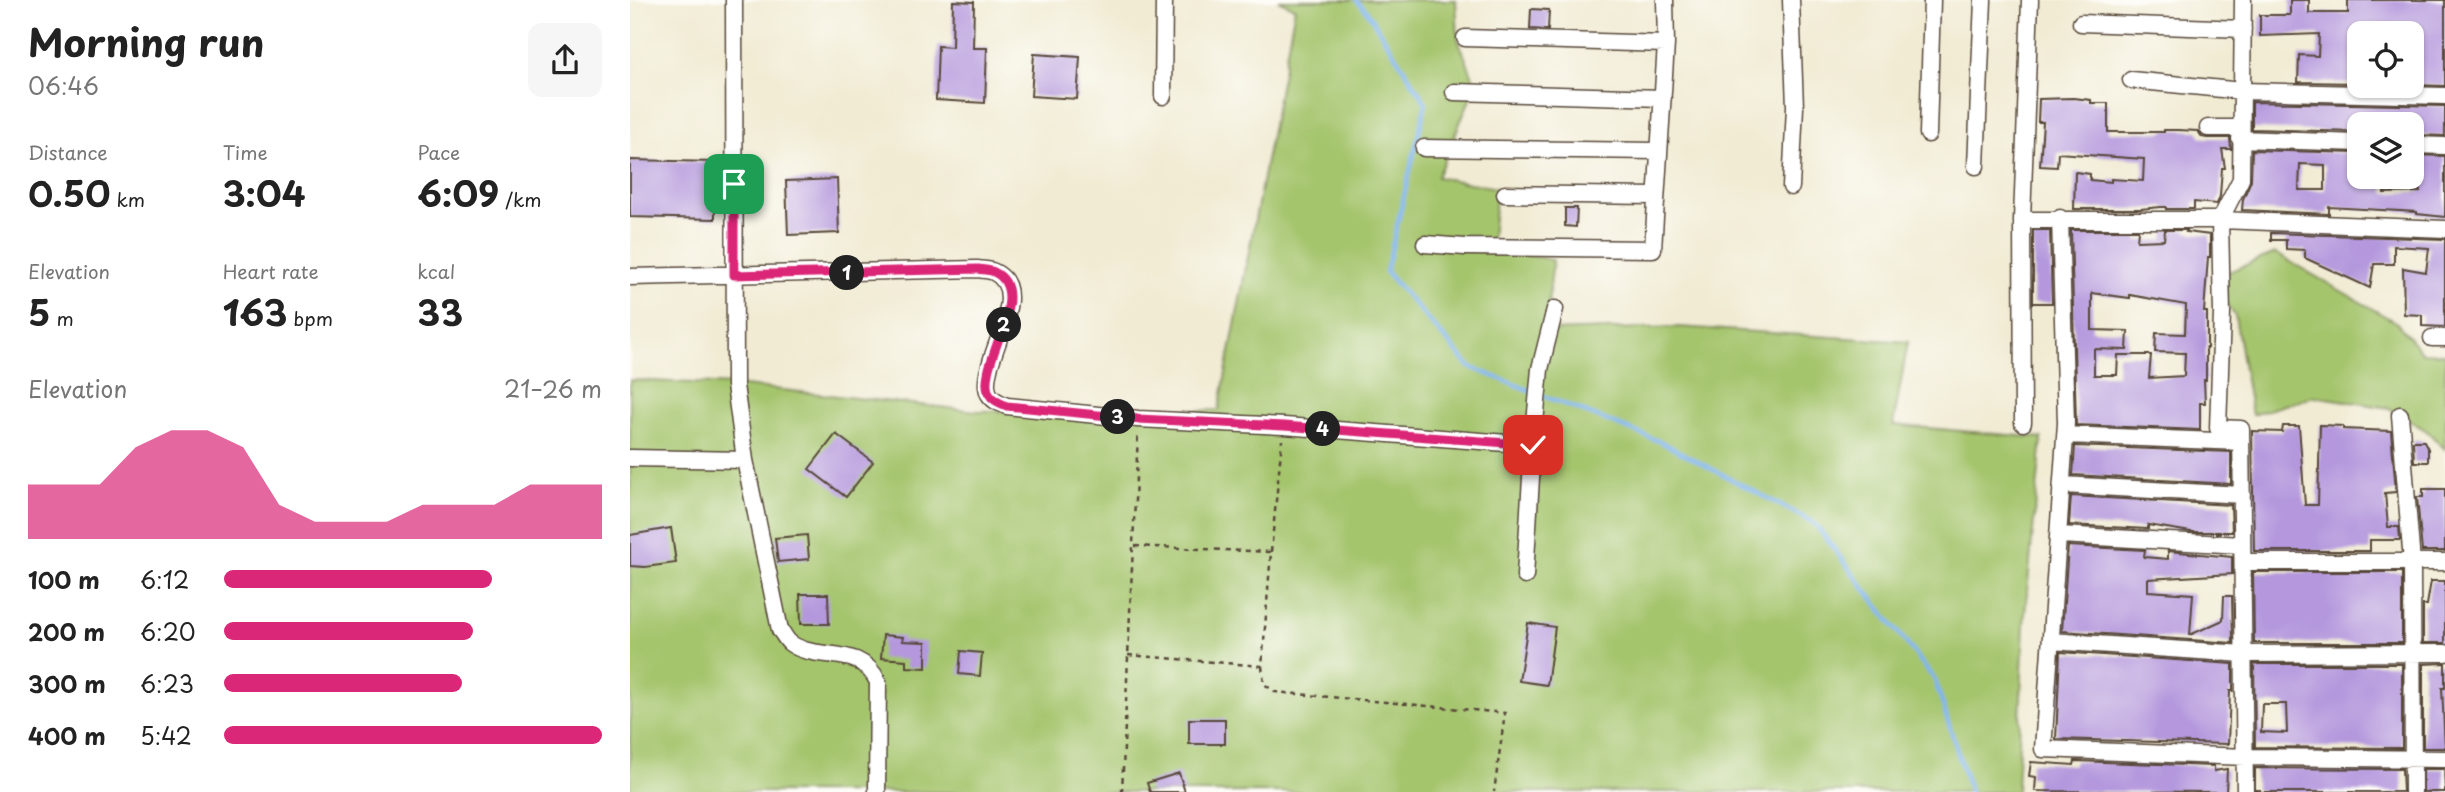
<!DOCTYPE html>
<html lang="en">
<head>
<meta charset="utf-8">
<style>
  :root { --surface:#fff; --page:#f6f6f6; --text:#222; --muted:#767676; --accent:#db2777 }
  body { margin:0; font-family:"Playpen Sans",sans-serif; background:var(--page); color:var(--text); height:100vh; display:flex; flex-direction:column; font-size:26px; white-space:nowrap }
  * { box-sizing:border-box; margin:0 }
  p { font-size:23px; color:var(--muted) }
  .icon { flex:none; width:38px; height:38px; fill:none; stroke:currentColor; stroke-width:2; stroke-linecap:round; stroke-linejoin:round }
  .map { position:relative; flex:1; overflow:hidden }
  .details { display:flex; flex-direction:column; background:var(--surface); width:630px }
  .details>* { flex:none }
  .buttons { position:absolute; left:1717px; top:21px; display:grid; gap:14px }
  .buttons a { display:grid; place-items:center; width:77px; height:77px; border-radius:14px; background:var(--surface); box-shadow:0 2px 5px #0004; font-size:35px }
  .pin { position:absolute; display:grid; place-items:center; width:60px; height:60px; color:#fff; margin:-30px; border-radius:14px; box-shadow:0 4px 10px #0006 }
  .km { position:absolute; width:35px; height:35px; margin:-18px; border-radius:50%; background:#222; color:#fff; font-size:19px; line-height:35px; text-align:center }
  .round { display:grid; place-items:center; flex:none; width:74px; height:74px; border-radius:14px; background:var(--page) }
  .summary { display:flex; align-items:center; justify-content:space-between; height:119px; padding:0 28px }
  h1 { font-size:38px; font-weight:700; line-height:52px }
  .stats { display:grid; grid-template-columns:repeat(3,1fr); gap:10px; height:119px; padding:7px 28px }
  .stats div { display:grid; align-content:center }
  .stats b { font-size:35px; font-weight:700 }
  .stats small { font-size:19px; font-weight:400 }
  .stats p { font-size:19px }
  .chart { height:196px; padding:14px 28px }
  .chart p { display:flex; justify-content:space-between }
  .chart svg { width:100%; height:126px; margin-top:7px; fill:var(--accent); opacity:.7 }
  ul { padding:0 28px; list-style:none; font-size:23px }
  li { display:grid; grid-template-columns:112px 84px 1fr; align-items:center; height:52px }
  li i { height:18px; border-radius:9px; background:var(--accent) }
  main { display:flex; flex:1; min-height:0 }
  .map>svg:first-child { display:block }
  .green { fill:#a5c56d; stroke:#707846; stroke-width:2 }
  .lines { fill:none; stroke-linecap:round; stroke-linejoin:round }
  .stream { stroke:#80b5ee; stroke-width:4.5 }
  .building { fill:#b497dd; fill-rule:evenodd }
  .street-casing { stroke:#564739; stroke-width:19 }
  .path { stroke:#564739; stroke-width:2.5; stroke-dasharray:5 5; stroke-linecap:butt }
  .street { stroke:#fff; stroke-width:16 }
  .route-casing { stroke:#fff; stroke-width:14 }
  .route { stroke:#db2777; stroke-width:9 }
</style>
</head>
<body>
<main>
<section class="details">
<div class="summary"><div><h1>Morning run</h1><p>06:46</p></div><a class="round"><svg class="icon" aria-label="share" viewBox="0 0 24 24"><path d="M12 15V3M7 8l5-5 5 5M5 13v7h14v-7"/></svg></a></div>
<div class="stats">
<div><p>Distance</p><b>0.50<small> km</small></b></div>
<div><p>Time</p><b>3:04</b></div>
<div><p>Pace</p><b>6:09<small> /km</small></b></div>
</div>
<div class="stats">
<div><p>Elevation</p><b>5<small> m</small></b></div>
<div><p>Heart rate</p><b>163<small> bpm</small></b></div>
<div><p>kcal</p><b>33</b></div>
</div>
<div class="chart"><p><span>Elevation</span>21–26 m</p>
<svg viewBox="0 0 160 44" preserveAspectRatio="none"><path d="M0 44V25L10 25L20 25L30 12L40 6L50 6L60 12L70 32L80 38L90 38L100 38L110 32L120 32L130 32L140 25L150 25L160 25V44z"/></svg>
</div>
<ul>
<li><b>100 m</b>6:12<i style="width:71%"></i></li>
<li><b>200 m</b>6:20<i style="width:66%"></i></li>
<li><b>300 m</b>6:23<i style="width:63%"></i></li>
<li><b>400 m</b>5:42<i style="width:100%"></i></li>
</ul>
</section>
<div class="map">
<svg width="1815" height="792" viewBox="0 0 1815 792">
  <rect width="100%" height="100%" fill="#fdfcf7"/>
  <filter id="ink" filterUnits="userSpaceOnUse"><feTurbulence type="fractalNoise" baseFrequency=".0143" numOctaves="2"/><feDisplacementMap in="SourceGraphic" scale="14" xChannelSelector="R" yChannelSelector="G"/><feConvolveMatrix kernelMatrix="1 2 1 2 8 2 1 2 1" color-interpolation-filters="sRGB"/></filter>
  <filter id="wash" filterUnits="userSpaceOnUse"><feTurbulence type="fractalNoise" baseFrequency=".00686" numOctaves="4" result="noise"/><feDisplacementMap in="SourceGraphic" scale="28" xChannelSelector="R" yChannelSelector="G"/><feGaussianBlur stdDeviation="1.57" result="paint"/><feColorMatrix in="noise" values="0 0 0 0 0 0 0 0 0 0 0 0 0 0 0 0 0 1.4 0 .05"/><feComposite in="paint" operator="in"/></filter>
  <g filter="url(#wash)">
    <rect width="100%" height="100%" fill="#f1ebd3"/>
    <path class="green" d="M648,0H826L828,39L846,85L807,177L867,188L861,248L923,260L915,331L1049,327L1278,342L1263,425L1412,438L1394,624L1387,792H0V380L105,385L346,411L589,410L665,8Z
      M1645,253L1767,323L1792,353L1815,354V449L1797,431L1759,408L1684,396L1622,415L1605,316L1595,302L1596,273Z"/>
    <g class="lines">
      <path class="stream" d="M726,0L736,10L796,103L756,272L840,367L1031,442L1184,523L1305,680L1340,792"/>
    </g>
    <g id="blocks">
      <path class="building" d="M1660,0H1679V13H1718V0H1815V86L1782,85V33H1729V83L1668,82L1669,55L1688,56L1689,34L1630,36V15H1660Z
        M323,1L344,2L343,48H357L355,103L306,100L308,46L322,47Z
        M901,9L919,10L918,30L900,29Z
        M404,54L450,57L447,99L401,96Z
        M1443,98L1461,100V103H1478V132H1534V130H1548L1568,131L1572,137L1577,138H1600L1601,149H1592L1595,168H1592L1590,196L1587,204L1564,202V209H1536V207H1531L1510,209H1444L1445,172L1460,174V180L1481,182V179L1513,181L1514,159L1428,153L1427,167L1410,166L1413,122H1408L1409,99Z
        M1622,102L1815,106V136L1787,135V124H1725V132L1622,129Z
        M1622,150L1727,153V181L1755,180L1754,193L1790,192L1785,170H1782V155L1815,156V217L1787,214V212L1699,207V214L1612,210L1613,199L1621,180ZM1670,164L1695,165V190H1669Z
        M0,160L84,162L85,219L0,217Z
        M207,179L209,233L158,235L156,181Z
        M935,208H947L946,227L935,226Z
        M1403,230H1420L1422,303H1403Z
        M1441,230H1508L1507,241L1534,240L1535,230H1557L1556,232L1580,235V257H1578L1574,312H1577V348H1576V380H1574L1575,403H1570V430L1446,425ZM1462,293L1500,298V295L1556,305L1555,334L1526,333L1525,352L1555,353L1554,376L1519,378L1521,355H1488L1487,375H1464V349L1497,350L1498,331L1462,330Z
        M1641,233L1815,239V327L1792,326V315L1774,314L1773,268L1796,272L1799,248L1764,246V264H1744L1740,288L1675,258V250L1656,249V240H1641Z
        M1690,425L1713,426V429L1761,431L1766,492L1755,493L1758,527H1769L1770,540H1740V551H1624L1622,431L1652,432L1653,426H1669L1675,505H1688Z
        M206,434L243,462L216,497L179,469Z
        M1783,441H1794L1798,449V462H1784Z
        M1445,446L1601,452V484L1443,475Z
        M1793,489H1815V551H1792L1787,497H1793Z
        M1441,496L1601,505L1602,532H1561L1518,525V529L1439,525Z
        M41,528L46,563L15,567L0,566V535Z
        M177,535L179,559L148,562L145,538Z
        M1438,546L1515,550L1514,557L1538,559V551L1602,557V574L1518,579V591L1563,594L1560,635L1593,620L1594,596H1602L1603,643L1432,631Z
        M1623,572H1772V643H1624Z
        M1801,581H1815V643H1793V605H1797Z
        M170,594H198L199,624H171Z
        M898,623L925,627L917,685L889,681Z
        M253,635L273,637L272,641L296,642V668L276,667V660L251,658Z
        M331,651L352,653L350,676L329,674Z
        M1430,652L1603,664V691H1600L1598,744L1426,739Z
        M1815,663V688H1812L1815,748H1793V664Z
        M1624,664H1772V748L1625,747ZM1632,704H1656L1657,733L1631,732Z
        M559,719H595V744H559Z
        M1445,761L1584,766V771L1597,769L1596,792L1405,791L1406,777L1399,776L1401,762L1444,765Z
        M1625,768L1772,769L1773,792H1630V790H1625Z
        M1793,769H1814L1815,792H1793Z
        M549,773L555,792H520L517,783Z"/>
    </g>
  </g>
  <g filter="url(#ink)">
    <use href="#blocks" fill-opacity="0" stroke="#564739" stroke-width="2"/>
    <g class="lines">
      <defs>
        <path id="street" d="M104,0L105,385L115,460L150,630C153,633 156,640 160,643C187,663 230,643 248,682L247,792
          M1613,0L1611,179L1590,220L1592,314L1588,428L1611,429L1615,792
          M1451,23L1613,29
          M835,38L1036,44
          M1501,80L1612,91L1815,96
          M824,92L1033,98
          M533,96L534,0
          M1578,128H1610
          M1298,134L1302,0
          M1610,139L1729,143
          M1782,145L1815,146
          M794,148L1028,151
          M1346,166L1353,0
          M1161,187L1165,107L1161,0
          M875,194L1025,196
          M1430,218L1436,423L1413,749L1616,757L1815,759
          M1392,220H1590L1815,229
          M795,244L835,247L1023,249L1036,44L1035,0
          M0,277L348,269C353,270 360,270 364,272C406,292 345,366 359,394C363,401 370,403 377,406L508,419L654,426L903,445L895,576
          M1802,338H1815
          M1770,415L1782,563L1783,792
          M1393,423L1392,220L1400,0
          M1436,435L1611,442
          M903,445L910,369L925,309
          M0,458L115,460
          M1433,485L1612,495
          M1430,535L1612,545
          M1613,562H1815
          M1421,641L1614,654L1815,653"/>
      </defs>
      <use href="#street" class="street-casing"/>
      <path class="path" d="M641,552L652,440
        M498,655L632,666L641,552L504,546
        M632,666L634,684L645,692L875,713L864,792
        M492,792L508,433"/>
      <use href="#street" class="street"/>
    </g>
  </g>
  <g class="lines" filter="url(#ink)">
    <defs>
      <path id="route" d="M104,184V275L348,269C353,270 360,270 364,272C406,292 345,366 359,394C363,401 370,403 377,406L508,419L654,426L903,445"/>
    </defs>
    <use href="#route" class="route-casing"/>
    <use href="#route" class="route"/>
  </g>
</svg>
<div class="buttons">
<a><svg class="icon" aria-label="locate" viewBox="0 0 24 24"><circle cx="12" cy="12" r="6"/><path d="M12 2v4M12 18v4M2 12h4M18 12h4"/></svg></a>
<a><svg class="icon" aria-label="layers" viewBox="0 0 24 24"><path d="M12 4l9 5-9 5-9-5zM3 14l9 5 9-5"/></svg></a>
</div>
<div class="pin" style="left:104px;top:184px;background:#1e9e55"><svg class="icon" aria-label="arrive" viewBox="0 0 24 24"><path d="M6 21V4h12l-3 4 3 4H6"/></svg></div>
<div class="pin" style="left:903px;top:445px;background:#d93025"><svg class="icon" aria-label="check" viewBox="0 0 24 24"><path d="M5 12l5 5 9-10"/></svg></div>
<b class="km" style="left:217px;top:273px">1</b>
<b class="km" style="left:374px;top:325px">2</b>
<b class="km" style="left:488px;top:417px">3</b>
<b class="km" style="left:693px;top:429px">4</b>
</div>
</main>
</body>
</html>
